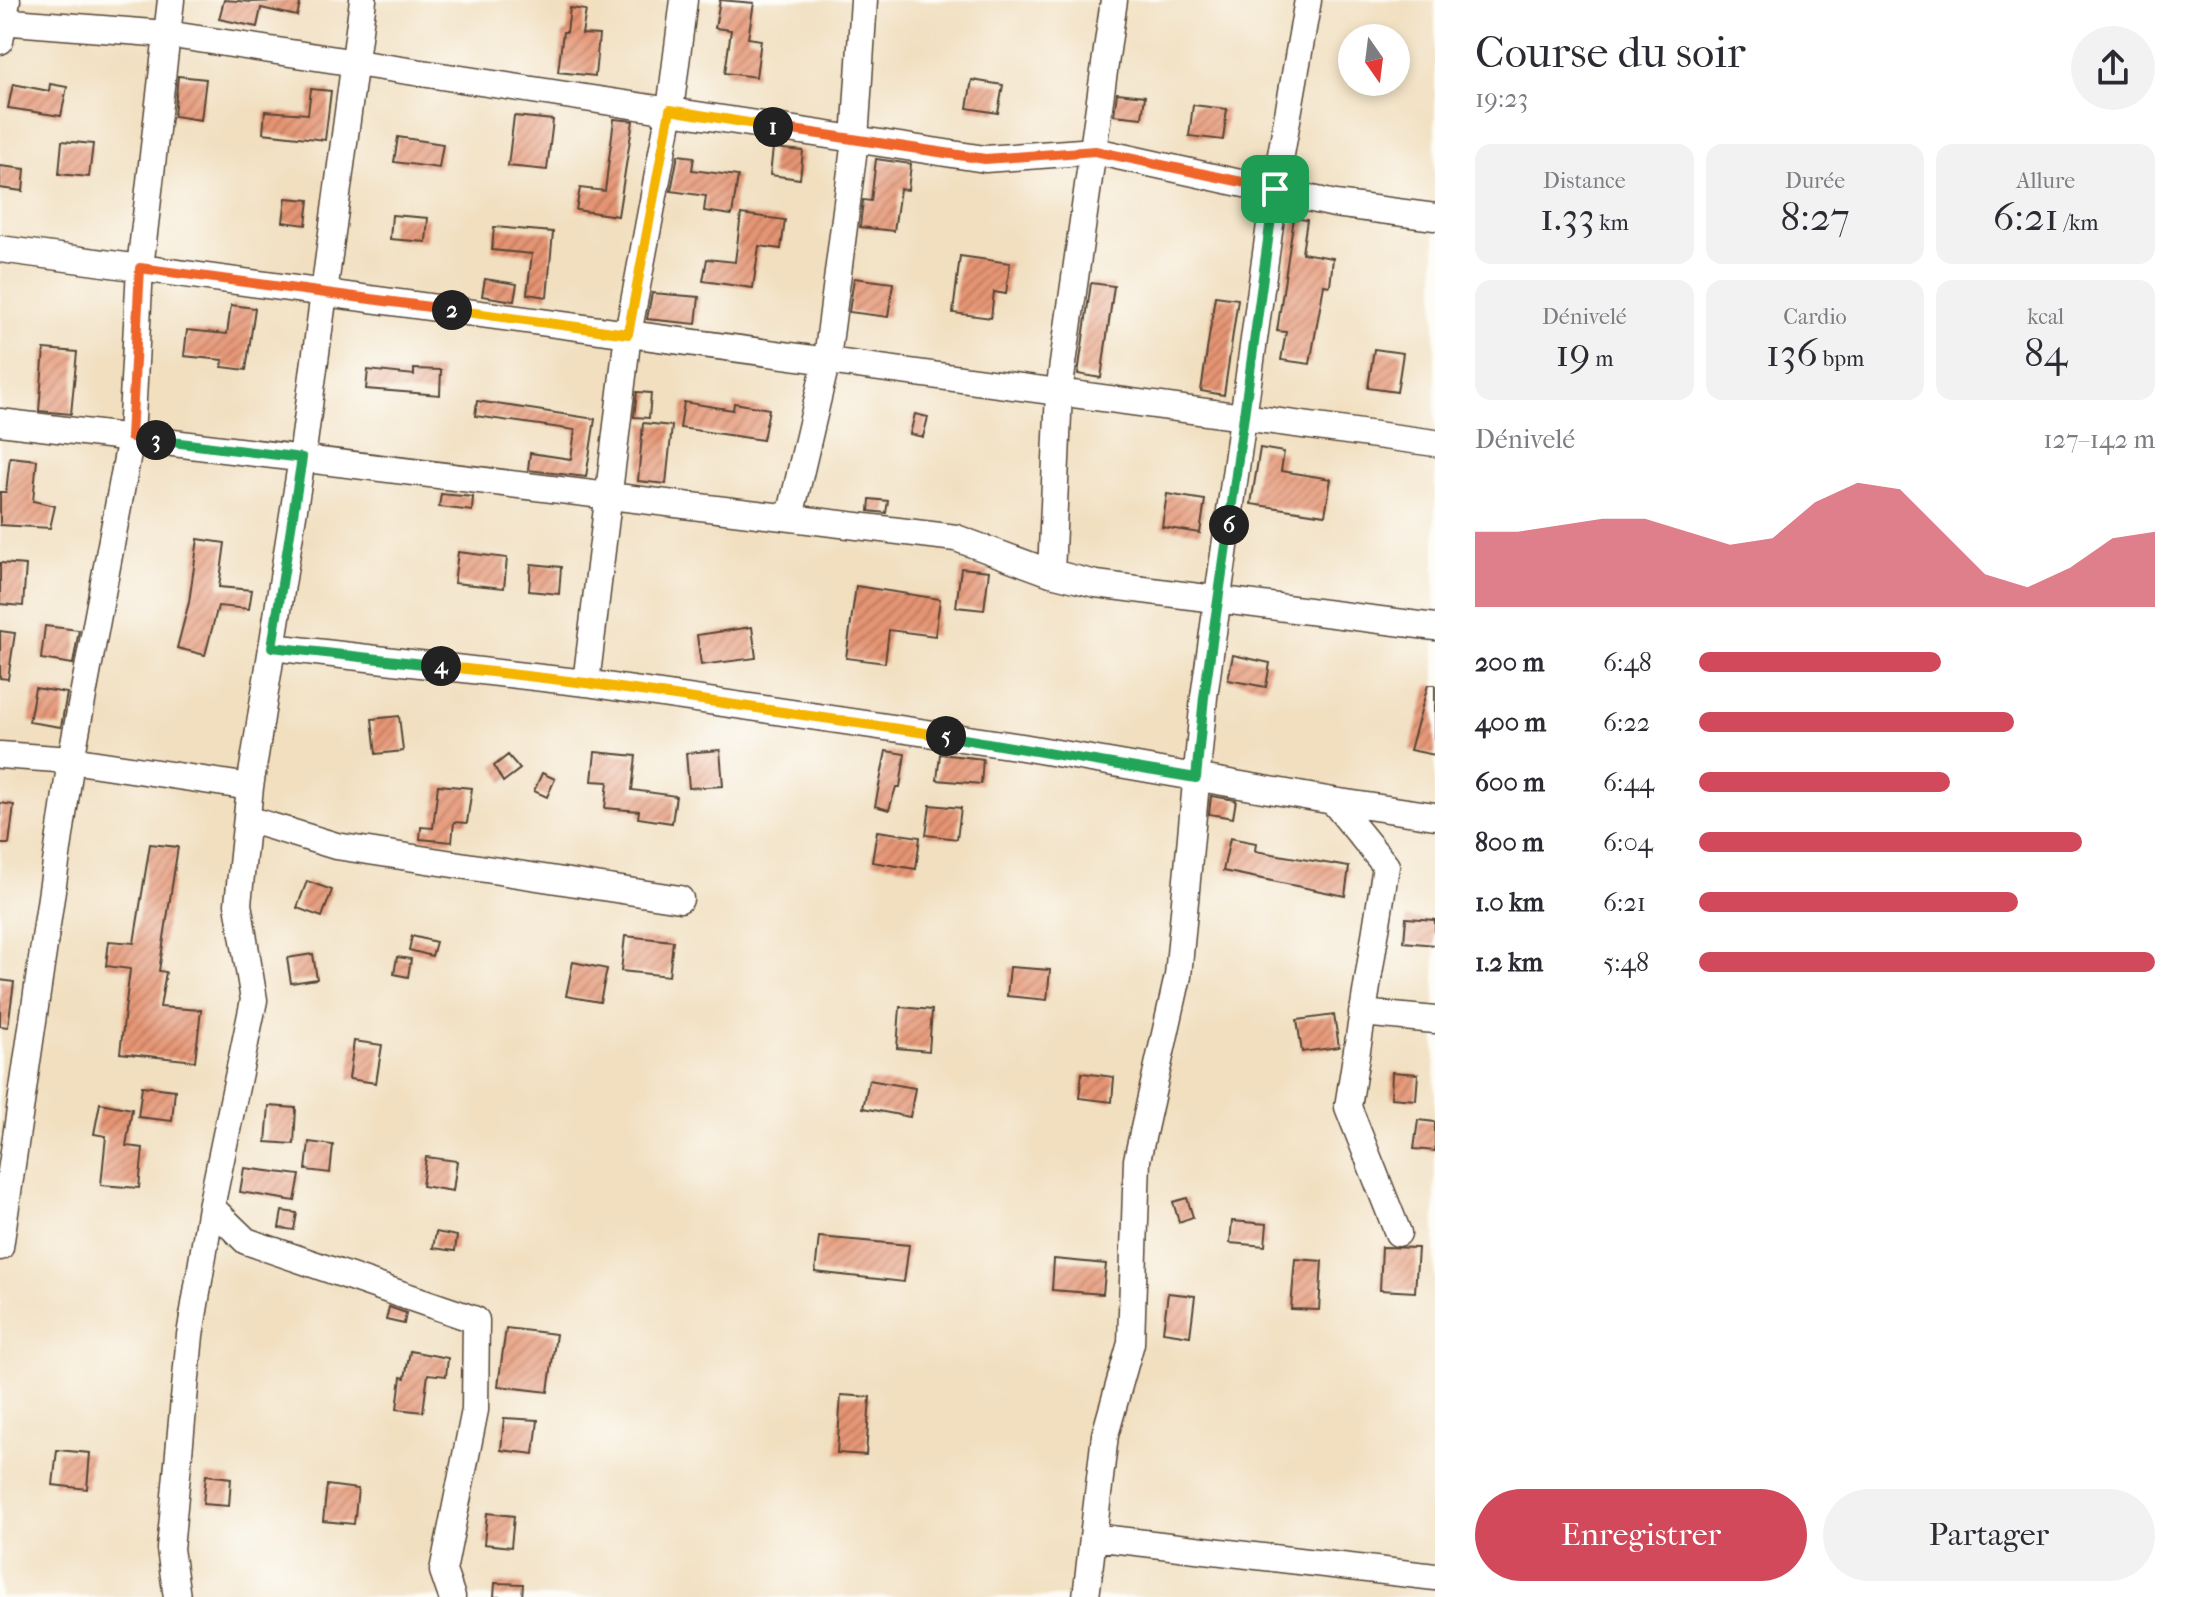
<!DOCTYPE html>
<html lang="fr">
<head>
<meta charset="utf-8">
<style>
  :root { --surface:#fff; --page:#f2f2f3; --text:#2b2b33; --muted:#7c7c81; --accent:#d1495b }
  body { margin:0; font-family:"IM FELL French Canon",serif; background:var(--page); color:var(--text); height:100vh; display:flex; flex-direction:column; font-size:30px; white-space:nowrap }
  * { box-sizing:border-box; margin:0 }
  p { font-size:26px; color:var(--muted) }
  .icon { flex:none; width:44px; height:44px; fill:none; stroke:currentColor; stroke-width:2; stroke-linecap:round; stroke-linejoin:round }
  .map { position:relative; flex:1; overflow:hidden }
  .drawer { display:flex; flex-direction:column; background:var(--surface); width:760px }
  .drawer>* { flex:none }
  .needle { width:52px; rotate:166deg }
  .fabs { position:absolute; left:1338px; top:24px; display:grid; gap:16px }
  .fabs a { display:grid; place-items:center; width:72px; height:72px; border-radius:50%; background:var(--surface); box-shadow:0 4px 12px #0003; font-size:40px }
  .pin { position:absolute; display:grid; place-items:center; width:68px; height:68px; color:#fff; margin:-34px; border-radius:16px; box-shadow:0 4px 12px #0006 }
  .km { position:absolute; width:40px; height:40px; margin:-20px; border-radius:50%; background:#222; color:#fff; font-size:22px; line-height:40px; text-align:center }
  .round { display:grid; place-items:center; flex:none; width:84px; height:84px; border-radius:42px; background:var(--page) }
  .head { display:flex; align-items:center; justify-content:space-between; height:136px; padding:0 40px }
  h1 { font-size:44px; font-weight:600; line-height:60px }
  .stats { display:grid; grid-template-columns:repeat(3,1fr); gap:12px; height:136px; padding:8px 40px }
  .stats div { display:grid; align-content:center; border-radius:16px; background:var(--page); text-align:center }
  .stats b { font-size:40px; font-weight:600 }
  .stats small { font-size:22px; font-weight:400 }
  .stats p { font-size:22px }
  .chart { height:224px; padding:16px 40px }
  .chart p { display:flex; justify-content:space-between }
  .chart svg { width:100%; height:144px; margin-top:8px; fill:var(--accent); opacity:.7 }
  .cta { display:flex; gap:16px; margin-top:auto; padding:16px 40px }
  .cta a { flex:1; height:92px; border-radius:48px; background:var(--accent); color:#fff; font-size:32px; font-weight:600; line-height:92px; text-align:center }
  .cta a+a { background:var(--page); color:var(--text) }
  ul { padding:0 40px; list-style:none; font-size:26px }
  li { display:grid; grid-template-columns:128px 96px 1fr; align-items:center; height:60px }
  li i { height:20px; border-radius:10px; background:var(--accent) }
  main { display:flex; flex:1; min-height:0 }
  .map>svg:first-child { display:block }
  .building { fill:url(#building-hatch) }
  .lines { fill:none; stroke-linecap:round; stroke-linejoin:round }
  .minor-casing { stroke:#564536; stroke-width:29 }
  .minor { stroke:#fff; stroke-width:26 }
  .split-1-casing { stroke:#fff; stroke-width:16 }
  .split-2-casing { stroke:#fff; stroke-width:16 }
  .split-3-casing { stroke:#fff; stroke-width:16 }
  .split-4-casing { stroke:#fff; stroke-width:16 }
  .split-5-casing { stroke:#fff; stroke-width:16 }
  .split-6-casing { stroke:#fff; stroke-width:16 }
  .split-7-casing { stroke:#fff; stroke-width:16 }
  .split-1 { stroke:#f0652b; stroke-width:10 }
  .split-2 { stroke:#f5b400; stroke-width:10 }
  .split-3 { stroke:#f0652b; stroke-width:10 }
  .split-4 { stroke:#22a559; stroke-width:10 }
  .split-5 { stroke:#f5b400; stroke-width:10 }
  .split-6 { stroke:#22a559; stroke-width:10 }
  .split-7 { stroke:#22a559; stroke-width:10 }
</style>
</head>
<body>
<main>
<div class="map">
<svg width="1435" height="1597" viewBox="0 0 1435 1597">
  <defs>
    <pattern id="building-hatch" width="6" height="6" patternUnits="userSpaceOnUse" patternTransform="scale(2)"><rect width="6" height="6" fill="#e59473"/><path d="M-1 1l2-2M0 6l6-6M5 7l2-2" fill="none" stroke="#bb795e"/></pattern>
  </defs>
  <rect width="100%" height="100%" fill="#fdfcf7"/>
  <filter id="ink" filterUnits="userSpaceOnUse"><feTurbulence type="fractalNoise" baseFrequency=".0125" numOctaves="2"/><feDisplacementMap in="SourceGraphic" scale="16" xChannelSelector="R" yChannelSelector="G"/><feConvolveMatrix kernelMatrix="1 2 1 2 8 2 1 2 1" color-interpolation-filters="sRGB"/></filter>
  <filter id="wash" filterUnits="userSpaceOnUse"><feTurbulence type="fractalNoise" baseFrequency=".006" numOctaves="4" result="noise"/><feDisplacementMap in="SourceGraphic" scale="32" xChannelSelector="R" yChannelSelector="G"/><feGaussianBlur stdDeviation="1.8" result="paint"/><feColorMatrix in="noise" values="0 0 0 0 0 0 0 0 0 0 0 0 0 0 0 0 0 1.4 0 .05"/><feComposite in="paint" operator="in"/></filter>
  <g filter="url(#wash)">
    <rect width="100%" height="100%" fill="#f1dfc0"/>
    <g id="blocks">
      <path class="building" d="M224,0L252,2L301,0L297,16L261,8L257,27L219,19Z
        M720,0L754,3L748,38L761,40L756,77L725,73L731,30L715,28Z
        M570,8L586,10L582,34L599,35L595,76L558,72L563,32H567Z
        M178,76L206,79L201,120L174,116Z
        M972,80L1003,85L998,113L967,108Z
        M13,84L49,91L50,84L67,87L61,116L8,108Z
        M311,89L331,91L325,140L263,133L265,111L308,114Z
        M1117,93L1145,96L1142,118L1114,115Z
        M1193,105L1227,109L1223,140L1189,136Z
        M514,116L553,120L547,170L508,166Z
        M614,119L633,121L618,216L576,210L580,188L605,191Z
        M398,137L443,144L439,168L394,162Z
        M62,141L93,144L89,177L59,174Z
        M773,148L803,151L800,179L770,175Z
        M678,155L694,157L692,170L738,176L732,215L704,211L706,196L671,191Z
        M876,159L911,164L908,190L900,189L894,231L860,227L863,200L871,201Z
        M0,166L25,169L23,191L0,188Z
        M286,198L309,200L306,225L283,222Z
        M741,214L785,220L781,249L759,246L753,288L703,281L707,259L735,262Z
        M392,215L428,218L426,242L390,239Z
        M1294,218L1307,220L1302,253L1333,258L1330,286L1324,285L1310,364L1281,360L1286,332L1277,331Z
        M494,227L553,232L547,297L527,294L532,254L492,250Z
        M960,256L1010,263L1006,294L994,292L991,318L953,313Z
        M854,278L893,283L888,317L849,312Z
        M485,279L517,284L514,301L482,296Z
        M1091,283L1114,286L1101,378L1078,374Z
        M652,293L699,297L696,324L647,319Z
        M1215,296L1238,299L1224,395L1201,391Z
        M231,305L255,308L246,370L222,367L223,360L184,356L187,330L227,334Z
        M44,349L77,352L71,414L39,411Z
        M1374,349L1403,353L1397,392L1368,388Z
        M414,369L441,370L440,395L366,389L368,370L414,375Z
        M637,392L651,393L649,418L634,417Z
        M477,401L595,419L586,477L528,470L530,453L571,459L575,430L475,416Z
        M684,402L733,410L734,403L769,409L763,440L680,428Z
        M915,414L928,417L923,437L910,434Z
        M643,423L672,426L666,484L638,481Z
        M1260,448L1284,452L1281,471L1331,479L1325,515L1251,504Z
        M10,457L37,460L33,501L55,506L50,528L0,525V492H6Z
        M441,494L473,497L472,511L439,507Z
        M1167,494L1205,500L1200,533L1162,527Z
        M870,499L888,501L886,513L869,511Z
        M198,539L225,543L219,587L252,590L249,609L218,606L205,655L177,648L189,602Z
        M458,552L507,558L504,588L454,583Z
        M0,563L26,565L23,606L0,604Z
        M531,564L561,567L559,594L529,591Z
        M961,568L989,571L984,610L956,607Z
        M856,586L940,599L935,636L889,630L885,663L846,658Z
        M45,626L79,630L73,664L41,659Z
        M752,627L756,658L701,665L697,635Z
        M0,631L15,633L8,679L0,678Z
        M1233,655L1270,663L1266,687L1228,680Z
        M1428,685H1435V755L1410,750Z
        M35,688L67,693L61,727L29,722Z
        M399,716L403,751L376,754L372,719Z
        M720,750L723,786L689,788L686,753Z
        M886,751L905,754L900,787H896L889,810L875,806Z
        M595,752L636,756L632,790L676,796L672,823L638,818L639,811L605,808L608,782L592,781Z
        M940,754L983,759L981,784L937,780Z
        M508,755L520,769L503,782L494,766Z
        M542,773L555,779L547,797L534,791Z
        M438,785L472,788L467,823L454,822L452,842L420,839L421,827L433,828Z
        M1211,796L1236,800L1233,818L1209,814Z
        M0,803L14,805L9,844H0Z
        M930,805L961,808L957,839L926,835Z
        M877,831L920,837L916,869L872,862Z
        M1230,838L1256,843L1255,851L1349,867L1345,896L1223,871Z
        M150,844L178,847L159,971L166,972L160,1007L201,1010L195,1061L120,1053L130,969L106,966L109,941L134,943Z
        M307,881L332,890L322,917L297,908Z
        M1406,918L1435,920V945L1404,942Z
        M412,936L436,942L432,956L409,950Z
        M625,936L673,941L669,976L621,971Z
        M313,954L317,979L291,983L287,958Z
        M397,957L411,959L408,977L394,974Z
        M573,962L607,969L600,1002L566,996Z
        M1010,967L1050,970L1047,1000L1007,996Z
        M0,980L14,982L8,1027L0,1026Z
        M900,1007L932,1010L929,1051L897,1048Z
        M1334,1015L1339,1047L1302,1052L1297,1020Z
        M354,1041L382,1045L376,1083L349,1079Z
        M1392,1072L1418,1074L1416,1100L1391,1098Z
        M1082,1073L1114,1077L1112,1102L1079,1098Z
        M869,1080L915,1088L910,1117L863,1108Z
        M142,1086L175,1090L172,1121L138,1117Z
        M100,1103L132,1109L126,1146L143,1148L139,1188L101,1185L106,1136L94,1134Z
        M269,1106L296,1108L294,1144L266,1142Z
        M1418,1120L1435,1122V1151L1414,1149Z
        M309,1142L333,1145L330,1173L306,1170Z
        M426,1157L457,1161L453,1191L422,1186Z
        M244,1168L300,1175L295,1201L240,1192Z
        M1187,1198L1193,1217L1179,1222L1173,1202Z
        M282,1211L297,1213L294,1230L279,1228Z
        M1232,1221L1267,1224L1265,1246L1230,1243Z
        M436,1232L457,1236L455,1251L433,1248Z
        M819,1237L909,1245L904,1282L815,1272Z
        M1382,1247L1418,1248L1415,1292L1380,1290Z
        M1054,1259L1106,1264L1103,1294L1052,1290Z
        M1295,1259L1322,1261L1319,1310L1291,1309Z
        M1168,1293L1195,1296L1190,1336L1163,1332Z
        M389,1307L406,1313L404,1324L386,1320Z
        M506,1328L556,1334L548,1392L498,1386Z
        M410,1351L448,1358L446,1376L428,1374L423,1412L397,1409L401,1377L405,1378Z
        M841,1395L870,1397L866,1455L837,1453Z
        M504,1418L538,1420L534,1454L501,1450Z
        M57,1450L90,1453L87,1489L53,1485Z
        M206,1475L231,1478L229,1506L203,1504Z
        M327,1485L358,1489L354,1524L323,1521Z
        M487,1513L514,1516L511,1547L484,1544Z
        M495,1583L523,1584L522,1597H494Z"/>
    </g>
  </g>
  <g filter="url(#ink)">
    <use href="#blocks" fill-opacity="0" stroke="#564536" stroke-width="2"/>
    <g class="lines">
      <defs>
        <path id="minor" d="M0,21L166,34L985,159L1095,151L1335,204L1435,217
          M0,41L7,0
          M0,249L1435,443
          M0,422L956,538L1051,573L1096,584L1435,627
          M790,517L827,359L855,140L864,0
          M1051,573L1059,392L1114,0
          M272,647L586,683L1022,747L1333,801L1386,866L1348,1107L1398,1233
          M586,683L628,334L670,110L684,0
          M0,755L71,760L250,787
          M1333,801L1435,816
          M247,819L336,846L680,899
          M1362,1013L1435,1020
          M211,1207L246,1241L476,1320L475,1410L443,1571L452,1597
          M0,1247L71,760L131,437L140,268L171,0
          M1093,1537L1435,1577
          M177,1597L170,1549L190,1335L211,1207L254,1000L238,904L250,787L302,458L363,0
          M1086,1597L1105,1435L1131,1343L1137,1160L1178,976L1204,697L1275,189L1308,0"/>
      </defs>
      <use href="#minor" class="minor-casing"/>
      <use href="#minor" class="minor"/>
    </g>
  </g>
  <g class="lines" filter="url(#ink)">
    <defs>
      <path id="split-1" d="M773,127L985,159L1095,151L1275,189"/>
      <path id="split-2" d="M452,310L628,334L670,110L773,127"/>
      <path id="split-3" d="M156,440L131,437L140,268L452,310"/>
      <path id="split-4" d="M156,440L302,458L272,647L441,666"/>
      <path id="split-5" d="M441,666L586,683L946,736"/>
      <path id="split-6" d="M946,736L1196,778L1204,697L1229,525"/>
      <path id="split-7" d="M1229,525L1275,189"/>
    </defs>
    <use href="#split-1" class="split-1-casing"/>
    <use href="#split-2" class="split-2-casing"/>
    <use href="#split-3" class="split-3-casing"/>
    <use href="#split-4" class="split-4-casing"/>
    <use href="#split-5" class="split-5-casing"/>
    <use href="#split-6" class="split-6-casing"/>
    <use href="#split-7" class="split-7-casing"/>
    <use href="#split-1" class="split-1"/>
    <use href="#split-2" class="split-2"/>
    <use href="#split-3" class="split-3"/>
    <use href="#split-4" class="split-4"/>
    <use href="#split-5" class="split-5"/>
    <use href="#split-6" class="split-6"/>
    <use href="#split-7" class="split-7"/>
  </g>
</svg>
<div class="fabs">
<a><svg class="needle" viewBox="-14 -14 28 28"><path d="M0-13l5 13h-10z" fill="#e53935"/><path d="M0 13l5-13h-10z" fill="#7c7c81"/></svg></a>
</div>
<div class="pin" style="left:1275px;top:189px;background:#1e9e55"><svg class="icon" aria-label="arrive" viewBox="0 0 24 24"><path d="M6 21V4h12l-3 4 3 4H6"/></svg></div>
<b class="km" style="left:773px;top:127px">1</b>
<b class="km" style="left:452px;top:310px">2</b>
<b class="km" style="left:156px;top:440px">3</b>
<b class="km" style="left:441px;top:666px">4</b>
<b class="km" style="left:946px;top:736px">5</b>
<b class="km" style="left:1229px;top:525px">6</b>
</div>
<section class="drawer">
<div class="head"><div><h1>Course du soir</h1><p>19:23</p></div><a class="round"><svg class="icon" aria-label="share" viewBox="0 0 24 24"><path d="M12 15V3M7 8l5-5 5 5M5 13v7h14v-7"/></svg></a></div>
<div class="stats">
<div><p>Distance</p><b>1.33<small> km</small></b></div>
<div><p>Durée</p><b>8:27</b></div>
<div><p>Allure</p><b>6:21<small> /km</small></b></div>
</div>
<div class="stats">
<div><p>Dénivelé</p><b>19<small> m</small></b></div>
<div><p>Cardio</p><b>136<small> bpm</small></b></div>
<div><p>kcal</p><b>84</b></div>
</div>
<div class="chart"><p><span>Dénivelé</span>127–142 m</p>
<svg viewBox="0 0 160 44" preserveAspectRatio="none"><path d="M0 44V21L10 21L20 19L30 17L40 17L50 21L60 25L70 23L80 12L90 6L100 8L110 21L120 34L130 38L140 32L150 23L160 21V44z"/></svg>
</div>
<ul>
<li><b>200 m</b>6:48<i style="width:53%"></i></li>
<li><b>400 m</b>6:22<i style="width:69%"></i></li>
<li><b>600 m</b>6:44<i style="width:55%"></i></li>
<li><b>800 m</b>6:04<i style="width:84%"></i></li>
<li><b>1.0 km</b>6:21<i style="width:70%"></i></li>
<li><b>1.2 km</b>5:48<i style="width:100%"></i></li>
</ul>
<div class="cta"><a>Enregistrer</a><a>Partager</a></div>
</section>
</main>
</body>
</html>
